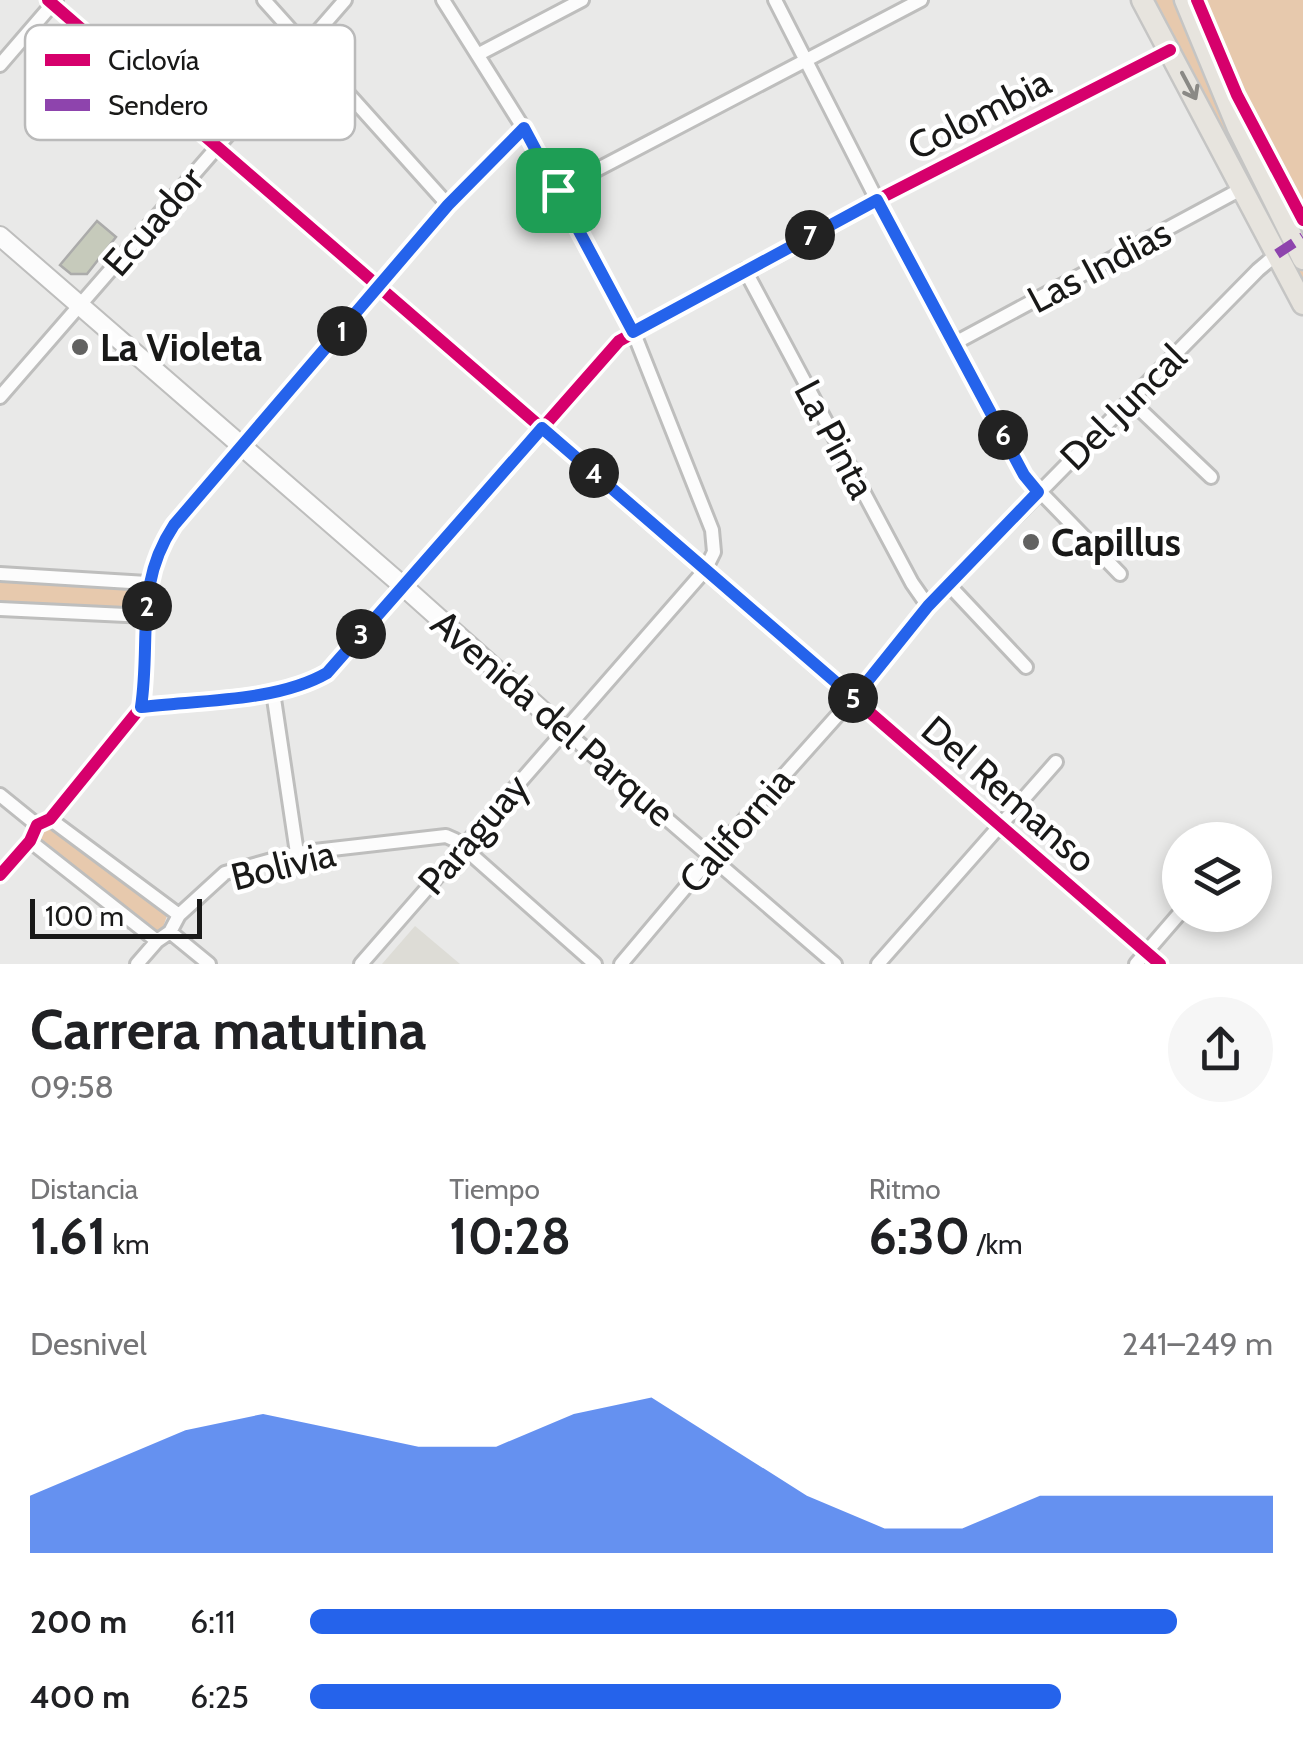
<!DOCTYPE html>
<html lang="es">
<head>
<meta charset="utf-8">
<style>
  :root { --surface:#fff; --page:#f6f6f6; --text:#202124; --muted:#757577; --accent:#2563eb }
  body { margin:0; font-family:Cabin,sans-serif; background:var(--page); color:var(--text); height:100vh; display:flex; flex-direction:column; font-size:38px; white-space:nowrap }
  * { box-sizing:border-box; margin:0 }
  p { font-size:32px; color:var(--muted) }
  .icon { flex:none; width:55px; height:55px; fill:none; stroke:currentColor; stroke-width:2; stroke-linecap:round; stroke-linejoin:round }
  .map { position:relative; height:964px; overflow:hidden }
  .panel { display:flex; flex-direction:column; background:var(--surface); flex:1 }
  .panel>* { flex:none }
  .buttons { position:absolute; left:1162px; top:822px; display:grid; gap:20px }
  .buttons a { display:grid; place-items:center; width:110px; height:110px; border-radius:50%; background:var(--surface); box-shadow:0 5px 15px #0003; font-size:50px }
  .scale { position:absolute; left:30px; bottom:25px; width:172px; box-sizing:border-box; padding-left:10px; border:5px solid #191918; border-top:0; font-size:28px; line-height:35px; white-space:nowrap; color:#191918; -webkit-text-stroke:8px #fff; paint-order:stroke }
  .pin { position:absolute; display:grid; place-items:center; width:85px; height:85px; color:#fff; margin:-42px; border-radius:20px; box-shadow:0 5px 15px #0006 }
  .km { position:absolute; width:50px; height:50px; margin:-25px; border-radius:50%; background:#222; color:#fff; font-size:28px; line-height:50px; text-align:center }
  .round { display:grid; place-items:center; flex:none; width:105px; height:105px; border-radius:52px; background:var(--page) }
  .summary { display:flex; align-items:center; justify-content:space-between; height:170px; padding:0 30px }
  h1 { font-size:55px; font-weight:800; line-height:75px }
  .stats { display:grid; grid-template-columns:repeat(3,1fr); gap:15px; height:170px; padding:10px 30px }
  .stats div { display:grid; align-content:center }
  .stats b { font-size:50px; font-weight:800 }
  .stats small { font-size:28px; font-weight:400 }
  .stats p { font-size:28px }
  .chart { height:280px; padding:20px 30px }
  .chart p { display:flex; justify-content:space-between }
  .chart svg { width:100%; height:180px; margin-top:10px; fill:var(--accent); opacity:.7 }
  ul { padding:0 30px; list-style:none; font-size:32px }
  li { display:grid; grid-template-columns:160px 120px 1fr; align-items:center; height:75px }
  li i { height:25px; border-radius:12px; background:var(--accent) }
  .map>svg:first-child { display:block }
  .built { fill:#dddcd6 }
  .green { fill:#e7c9ad }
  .building { fill:#c6cabb; stroke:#ababaa; stroke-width:2.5 }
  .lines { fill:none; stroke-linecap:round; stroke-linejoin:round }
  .street-casing { stroke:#bebebd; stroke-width:18 }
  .secondary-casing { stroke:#bebebd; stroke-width:22 }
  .primary-casing { stroke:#c5c5c4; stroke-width:25 }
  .street { stroke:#fcfcfc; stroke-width:12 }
  .secondary { stroke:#fcfcfc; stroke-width:18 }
  .primary { stroke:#e7e4de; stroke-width:20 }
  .quiet { stroke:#8e44ad; stroke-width:10; stroke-dasharray:20 10; stroke-linecap:butt }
  .cycleway-casing { stroke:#fff; stroke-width:19 }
  .cycleway { stroke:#d6006c; stroke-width:12 }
  .oneway { stroke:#8a8985 }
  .route-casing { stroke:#fff; stroke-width:20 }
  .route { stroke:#2563eb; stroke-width:12 }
  .poi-dot { fill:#626261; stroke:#fff; stroke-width:4 }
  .labels { text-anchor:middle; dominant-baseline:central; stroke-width:9; stroke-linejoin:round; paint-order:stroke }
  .street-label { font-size:38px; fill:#191918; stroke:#fff }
  .poi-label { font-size:38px; font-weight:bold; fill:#191918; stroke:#fff; text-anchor:start }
  .key { fill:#fff; stroke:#bababa; stroke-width:2.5 }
  .key-label { font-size:28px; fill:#191918 }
</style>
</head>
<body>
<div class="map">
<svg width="1303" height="964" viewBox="0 0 1303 964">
  <rect width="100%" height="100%" fill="#e9e9e8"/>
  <path class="built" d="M415,926L460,964H382Z"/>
  <path class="green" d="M1150,0H1178L1259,188L1303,272V289Z
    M1197,0H1303V224C1263,151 1226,78 1197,0Z
    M0,578L135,587L140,590L141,598L135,610L0,604Z
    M53,828L167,916L163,927L153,933L40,842L43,831Z"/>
  <path class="building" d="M97,221L116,237L87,274H71L60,265Z"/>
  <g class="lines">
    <defs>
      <path id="street" d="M48,0L1160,964
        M264,0L448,205
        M775,0L877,200L1024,475L1120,574
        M479,54L582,0
        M0,65L56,0
        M558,190L921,0
        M745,270L912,583L928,606
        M955,343L1243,188
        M0,397L345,0
        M1131,401L1211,477
        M0,574L147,583
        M948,584L1026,667
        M0,609L147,616
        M273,692L297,853
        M141,707C151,639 133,586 174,525L448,205L524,129
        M565,731L835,964
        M0,795L37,825
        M50,819L179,915
        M30,841L157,941
        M0,875L30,841L37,825L50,819L141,707C197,700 278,702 327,673L619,341L877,200L1170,50
        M170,932L209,964
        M137,964L157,941L170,932L179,915L225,873L297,853L446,836L455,840L595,964
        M361,964L705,570L714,552L712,530L633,331L524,129L443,0
        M621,964L712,856L853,698L928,606L1258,270L1277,254
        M878,964L1056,762
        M1136,964L1180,913"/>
      <path id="secondary" d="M0,236L403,586L565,731"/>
      <path id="primary" d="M1142,0L1303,304
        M1185,0L1237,126L1303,259"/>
    </defs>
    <use href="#street" class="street-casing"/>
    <use href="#secondary" class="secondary-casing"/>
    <use href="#primary" class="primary-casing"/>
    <use href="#street" class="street"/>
    <use href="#secondary" class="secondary"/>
    <use href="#primary" class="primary"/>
    <path class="quiet" d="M1277,254L1303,237"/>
    <defs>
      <path id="cycleway" d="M48,0L1160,964
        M1197,0L1237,95L1303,220
        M0,875L30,841L37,825L50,819L141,707C197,700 278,702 327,673L619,341L877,200L1170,50"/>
    </defs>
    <use href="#cycleway" class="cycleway-casing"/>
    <use href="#cycleway" class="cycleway"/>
  </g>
  <defs><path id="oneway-shaft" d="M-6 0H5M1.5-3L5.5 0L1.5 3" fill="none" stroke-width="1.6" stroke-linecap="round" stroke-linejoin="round" transform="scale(2.5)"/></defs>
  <use class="oneway" href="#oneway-shaft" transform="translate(1189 86) rotate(62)"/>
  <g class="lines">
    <defs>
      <path id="route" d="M524,128L633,332L877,200L1024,475L1038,492L928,606L854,698L542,428L327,673C277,702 198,700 141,707C151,640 134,585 174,525L448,205Z"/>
    </defs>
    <use href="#route" class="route-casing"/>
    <use href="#route" class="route"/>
  </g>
  <g class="poi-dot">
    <circle cx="80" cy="347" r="10"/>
    <circle cx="1031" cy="542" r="10"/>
  </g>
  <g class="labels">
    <g class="street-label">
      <text transform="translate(979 114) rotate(-27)">Colombia</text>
      <text transform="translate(153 221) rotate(-49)">Ecuador</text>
      <text transform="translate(1099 266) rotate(-28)">Las Indias</text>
      <text transform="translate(1123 407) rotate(-45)">Del Juncal</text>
      <text transform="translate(835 439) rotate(62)">La Pinta</text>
      <text transform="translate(553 718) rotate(41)">Avenida del Parque</text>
      <text transform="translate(1009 794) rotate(41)">Del Remanso</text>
      <text transform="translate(736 830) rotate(-49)">California</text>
      <text transform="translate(473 834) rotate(-49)">Paraguay</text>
      <text transform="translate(283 865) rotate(-14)">Bolivia</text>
    </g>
    <g class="poi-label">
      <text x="100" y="347">La Violeta</text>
      <text x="1051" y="542">Capillus</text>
    </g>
  </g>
  <rect x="25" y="25" width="330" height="115" rx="15" class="key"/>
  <rect x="45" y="54" width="45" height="12" fill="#d6006c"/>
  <rect x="45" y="99" width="45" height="12" fill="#8e44ad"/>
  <g class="key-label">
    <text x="108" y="70">Ciclovía</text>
    <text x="108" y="115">Sendero</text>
  </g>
</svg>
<div class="buttons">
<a><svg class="icon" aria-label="layers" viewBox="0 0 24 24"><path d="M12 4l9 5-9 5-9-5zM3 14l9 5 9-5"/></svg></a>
</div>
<div class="scale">100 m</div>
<div class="pin" style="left:558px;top:190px;background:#1e9e55"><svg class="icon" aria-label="arrive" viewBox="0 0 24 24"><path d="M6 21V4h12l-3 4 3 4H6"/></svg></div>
<b class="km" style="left:342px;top:331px">1</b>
<b class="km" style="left:147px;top:606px">2</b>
<b class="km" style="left:361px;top:634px">3</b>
<b class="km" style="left:594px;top:473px">4</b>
<b class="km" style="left:853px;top:698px">5</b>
<b class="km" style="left:1003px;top:435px">6</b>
<b class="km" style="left:810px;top:235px">7</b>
</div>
<section class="panel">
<div class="summary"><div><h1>Carrera matutina</h1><p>09:58</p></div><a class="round"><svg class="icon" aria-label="share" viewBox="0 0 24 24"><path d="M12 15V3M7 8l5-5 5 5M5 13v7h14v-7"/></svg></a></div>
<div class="stats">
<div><p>Distancia</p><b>1.61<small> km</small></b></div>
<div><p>Tiempo</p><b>10:28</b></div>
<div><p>Ritmo</p><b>6:30<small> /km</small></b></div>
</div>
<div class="chart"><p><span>Desnivel</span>241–249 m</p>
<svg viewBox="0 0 160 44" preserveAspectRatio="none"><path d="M0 44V30L10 22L20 14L30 10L40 14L50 18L60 18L70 10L80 6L90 18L100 30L110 38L120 38L130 30L140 30L150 30L160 30V44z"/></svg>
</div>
<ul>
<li><b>200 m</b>6:11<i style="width:90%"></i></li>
<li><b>400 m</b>6:25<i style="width:78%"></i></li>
</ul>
</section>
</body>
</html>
